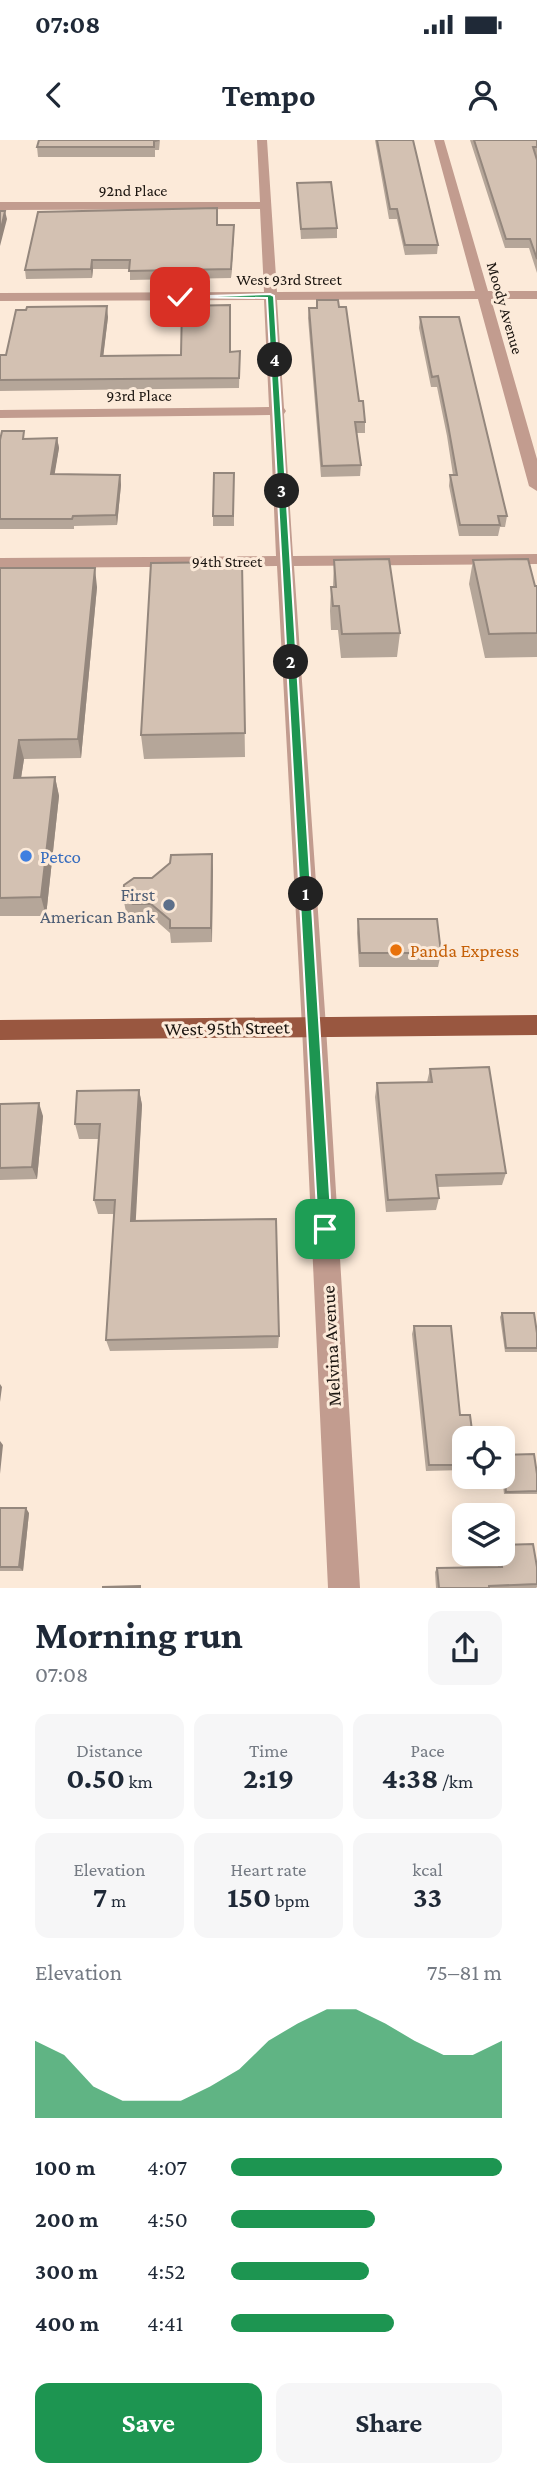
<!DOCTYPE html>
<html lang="en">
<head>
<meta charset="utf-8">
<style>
  :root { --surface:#fff; --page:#f6f6f7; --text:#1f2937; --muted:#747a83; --accent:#1d9551 }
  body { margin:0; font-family:"Crimson Pro",serif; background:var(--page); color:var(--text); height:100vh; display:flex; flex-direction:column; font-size:26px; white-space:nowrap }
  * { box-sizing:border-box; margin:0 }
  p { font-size:23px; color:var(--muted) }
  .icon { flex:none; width:38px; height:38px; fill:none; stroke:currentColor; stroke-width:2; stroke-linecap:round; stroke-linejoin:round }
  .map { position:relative; height:1448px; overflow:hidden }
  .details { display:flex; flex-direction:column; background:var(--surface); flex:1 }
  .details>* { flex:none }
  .tools { position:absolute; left:452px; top:1286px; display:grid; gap:14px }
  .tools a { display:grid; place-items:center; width:63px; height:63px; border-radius:14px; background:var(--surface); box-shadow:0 4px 18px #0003; font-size:35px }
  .pin { position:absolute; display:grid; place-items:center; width:60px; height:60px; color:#fff; margin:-30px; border-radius:14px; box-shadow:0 4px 10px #0006 }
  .km { position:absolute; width:35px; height:35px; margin:-18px; border-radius:50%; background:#222; color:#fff; font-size:19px; line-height:35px; text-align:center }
  .round { display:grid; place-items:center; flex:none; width:74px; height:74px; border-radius:14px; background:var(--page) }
  .head { display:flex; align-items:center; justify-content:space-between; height:119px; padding:0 35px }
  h1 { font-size:38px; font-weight:700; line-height:52px }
  .stats { display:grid; grid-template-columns:repeat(3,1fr); gap:10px; height:119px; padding:7px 35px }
  .stats div { display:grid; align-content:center; border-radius:14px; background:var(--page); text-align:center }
  .stats b { font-size:30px; font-weight:700 }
  .stats small { font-size:19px; font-weight:400 }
  .stats p { font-size:19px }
  .chart { height:196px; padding:14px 35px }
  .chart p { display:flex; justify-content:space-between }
  .chart svg { width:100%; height:126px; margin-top:7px; fill:var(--accent); opacity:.7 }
  .action { display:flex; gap:14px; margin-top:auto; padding:14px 35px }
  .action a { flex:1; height:80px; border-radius:14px; background:var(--accent); color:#fff; font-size:28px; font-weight:700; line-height:80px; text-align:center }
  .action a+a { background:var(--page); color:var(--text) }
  ul { padding:0 35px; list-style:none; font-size:23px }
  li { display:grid; grid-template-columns:112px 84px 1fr; align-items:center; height:52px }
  li i { height:18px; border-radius:9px; background:var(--accent) }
  .status { display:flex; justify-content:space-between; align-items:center; height:49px; padding:0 35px; background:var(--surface); direction:ltr }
  .status svg { height:19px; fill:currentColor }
  header { display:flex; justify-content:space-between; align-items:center; height:91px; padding:0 35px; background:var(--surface); font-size:32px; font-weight:700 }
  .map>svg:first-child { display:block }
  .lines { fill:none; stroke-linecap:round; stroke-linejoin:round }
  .minor { fill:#c29c8f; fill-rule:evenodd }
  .major { fill:#995740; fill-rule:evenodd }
  .wall { fill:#b5a699 }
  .shaded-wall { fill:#94877d }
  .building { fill:#d3c1b2; stroke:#94877d; stroke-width:2 }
  .route { fill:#1d9551; stroke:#fff; stroke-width:2 }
  .shop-dot { fill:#3f7fe0; stroke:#fcead9; stroke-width:2.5 }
  .service-dot { fill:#5c6f8a; stroke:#fcead9; stroke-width:2.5 }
  .food-dot { fill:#e8710a; stroke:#fcead9; stroke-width:2.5 }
  .labels { text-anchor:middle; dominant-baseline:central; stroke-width:6; stroke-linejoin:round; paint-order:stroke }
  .far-street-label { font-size:16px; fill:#1a140f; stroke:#fcead9 }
  .shop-label { font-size:19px; fill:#366cbe; stroke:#fcead9; text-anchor:start }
  .service-label { font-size:19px; fill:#4e5e75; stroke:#fcead9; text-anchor:end }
  .food-label { font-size:19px; fill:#c56008; stroke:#fcead9; text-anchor:start }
  .street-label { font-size:19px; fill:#1a140f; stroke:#fcead9 }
</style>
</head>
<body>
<div class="status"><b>07:08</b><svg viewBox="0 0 49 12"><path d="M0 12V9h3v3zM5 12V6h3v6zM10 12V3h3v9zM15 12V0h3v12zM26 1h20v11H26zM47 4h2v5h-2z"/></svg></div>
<header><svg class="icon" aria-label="back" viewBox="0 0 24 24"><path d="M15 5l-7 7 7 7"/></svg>Tempo<svg class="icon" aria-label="person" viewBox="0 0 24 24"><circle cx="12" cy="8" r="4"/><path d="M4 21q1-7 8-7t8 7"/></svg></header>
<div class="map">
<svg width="537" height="1448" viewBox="0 0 537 1448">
  <rect width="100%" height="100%" fill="#fcead9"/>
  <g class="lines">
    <path class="minor" d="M257,0H267L277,152L475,151L434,0H444L488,151H537V159H491L537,319V351L529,346L478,159L277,160L284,268L286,271L284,274L293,416L537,414V424L294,426L326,887L360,1448H328L302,887L277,426L0,428V418L276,416L270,275L0,278V270L269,267L264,160L0,161V153L264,152L260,69L0,70V62H260Z"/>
    <path class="major" d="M537,875V895L0,900V880Z"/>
  </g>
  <path class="wall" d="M160,0L159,10H155V17H38L37,7Z
    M375,0H413L438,105L437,114L405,115L397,79H389Z
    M470,0H537V16H536L537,20V133L529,108H505Z
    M297,43L337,88V98L301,99Z
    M217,85L234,93L231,138L130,140V129H93L92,138L26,139L25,130Z
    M317,160L359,261L365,282V293H357L361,325L360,336L321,337L308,178L309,168H316Z
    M108,177L103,216L181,215L240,211L239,248L0,251V215H6Z
    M420,177L507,376L505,387H500L498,396H459L449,346L450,335H453L447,296L437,247H431L419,188Z
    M57,298L59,308L54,334L120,335L121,345L117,385L74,386V389H0V300Z
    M234,333V386H213V376Z
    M334,420L400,493L397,517L341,518L338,490H331L330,471L331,447H333Z
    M473,420L537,446V517L485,518L469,444Z
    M242,422L245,617L144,619L141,595Z
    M0,428L97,447L81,618L24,619L21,638L55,637L59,656L46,776H0Z
    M212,714V802L171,803L170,793L153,778H135L126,772L123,757L152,738Z
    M358,779L441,813L438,827H359L357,793Z
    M430,929L506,1033L502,1045L438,1047L439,1058L436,1070L386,1072L375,957L377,943L427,942Z
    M139,950L142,965L135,1081L279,1196L278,1208L110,1211L106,1200L114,1074H98L94,1060L99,999H79L75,984Z
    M0,964L43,976L37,1039L0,1040Z
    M502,1173L537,1193V1212H505L500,1177Z
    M414,1186L460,1275L464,1298V1330L426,1331L412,1194Z
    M502,1315L537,1334V1354H504L502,1337Z
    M0,1368L29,1373L23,1431H0Z
    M497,1414H502L537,1427V1447L536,1448H436L435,1432L437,1428L498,1427Z"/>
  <path class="shaded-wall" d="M5,71L7,79L0,106V93Z
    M234,85V93L231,138V129Z
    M92,120L93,129L92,138L91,129Z
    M107,166L108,177L102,227L101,216Z
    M57,298L59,308L53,344L51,334Z
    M120,335L121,345L117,385L116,375Z
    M95,428L97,447L81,618L78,599Z
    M19,600L24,619L18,657L14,638Z
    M55,637L59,656L46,776L41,757Z
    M212,714L213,729L212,802L211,788Z
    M139,950L142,965L135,1095L131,1081Z
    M39,963L43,976L37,1039L32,1027Z
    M0,1244L2,1247L0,1262Z
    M0,1301L3,1305L0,1334Z
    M26,1368L29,1373L23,1431L19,1427Z"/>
  <path class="building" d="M39,0H159L154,1V7H37Z
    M377,0H413L438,105H405L397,69H390Z
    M474,0H537V7H533L537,20V119L530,99H506Z
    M331,42L337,88L301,89L297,43Z
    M217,68V85H234L231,129L129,131L130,120H92L91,129L25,130L38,72Z
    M0,71H5L0,93Z
    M317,160H338L339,167H346L359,261H363L365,282H355L361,325L322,326L309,168H317Z
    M230,165V212L240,211L239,238L0,240V215H6L16,170H26L27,167L107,166L101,216L181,215L182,166Z
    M420,177H459L507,376H498L500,385H460L450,335H457L448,285L438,236L432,237Z
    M2,291H24L23,299L57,298L51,334L120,335L116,375L73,376L72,379H0V300Z
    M214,333H234L233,376H213Z
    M389,419L400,493L342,494L339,466H333L331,447H336L334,420Z
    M528,419L535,446H537V493L489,494L473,420Z
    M242,422L245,593L141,595L151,423Z
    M0,428H95L78,599L19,600L14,638L55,637L41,757L0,758Z
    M212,714L211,788H170V780L151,764H133L123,757L124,745L134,738H152L170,723L171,715Z
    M358,779H437L441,813H360Z
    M489,927L506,1033L436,1035L439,1058L388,1060L377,943L432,942L430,929Z
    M139,950L131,1081L276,1079L279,1196L106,1200L115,1060H94L100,984H75L77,951Z
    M39,963L32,1027L0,1028V964Z
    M502,1173H534L537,1193V1208H506Z
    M414,1186H451L460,1275H470L473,1298H464V1325H429Z
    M534,1314L537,1334V1351L506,1352L502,1315Z
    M0,1368H26L19,1427H0Z
    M533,1404L537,1427V1444L489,1446V1448H439L437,1428L502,1427L500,1414H502V1405Z
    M140,1446V1448H103V1447Z"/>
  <path class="route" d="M270,154L274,156L332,1089L325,1096L318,1089L267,158L177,157Z"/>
  <circle class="shop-dot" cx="26" cy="716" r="7"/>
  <circle class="service-dot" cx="169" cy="765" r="7"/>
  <circle class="food-dot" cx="396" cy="810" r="7"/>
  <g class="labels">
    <g class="far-street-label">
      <text x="133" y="50">92nd Place</text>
      <text x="289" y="139">West 93rd Street</text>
      <text transform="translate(505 168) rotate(74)">Moody Avenue</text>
      <text x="139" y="255">93rd Place</text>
      <text x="227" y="421">94th Street</text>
    </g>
    <g class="shop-label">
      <text x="40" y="716">Petco</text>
    </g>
    <g class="service-label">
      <text x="155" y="754">First<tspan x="155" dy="22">American Bank</tspan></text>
    </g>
    <g class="food-label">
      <text x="410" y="810">Panda Express</text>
    </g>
    <g class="street-label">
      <text transform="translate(227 888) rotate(-1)">West 95th Street</text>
      <text transform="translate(331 1206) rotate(-93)">Melvina Avenue</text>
    </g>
  </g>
</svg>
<div class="tools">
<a><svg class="icon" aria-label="locate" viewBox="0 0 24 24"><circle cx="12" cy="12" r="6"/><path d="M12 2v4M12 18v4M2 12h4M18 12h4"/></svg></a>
<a><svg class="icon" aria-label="layers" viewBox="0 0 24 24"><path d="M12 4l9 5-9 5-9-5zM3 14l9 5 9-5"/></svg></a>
</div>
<div class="pin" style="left:325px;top:1089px;background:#1e9e55"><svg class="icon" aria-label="arrive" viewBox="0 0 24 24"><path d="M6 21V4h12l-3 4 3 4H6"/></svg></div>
<div class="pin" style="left:180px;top:157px;background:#d93025"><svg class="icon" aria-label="check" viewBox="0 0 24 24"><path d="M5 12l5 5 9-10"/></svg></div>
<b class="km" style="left:306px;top:754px">1</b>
<b class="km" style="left:291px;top:522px">2</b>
<b class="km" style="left:282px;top:351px">3</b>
<b class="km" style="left:275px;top:220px">4</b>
</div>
<section class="details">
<div class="head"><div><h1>Morning run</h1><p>07:08</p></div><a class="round"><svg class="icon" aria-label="share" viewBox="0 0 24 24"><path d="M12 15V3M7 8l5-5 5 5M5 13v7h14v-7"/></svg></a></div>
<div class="stats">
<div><p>Distance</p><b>0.50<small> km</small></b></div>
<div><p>Time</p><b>2:19</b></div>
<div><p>Pace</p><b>4:38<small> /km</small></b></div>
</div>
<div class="stats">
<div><p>Elevation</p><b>7<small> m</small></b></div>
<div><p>Heart rate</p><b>150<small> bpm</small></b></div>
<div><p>kcal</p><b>33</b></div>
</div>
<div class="chart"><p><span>Elevation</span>75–81 m</p>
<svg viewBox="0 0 160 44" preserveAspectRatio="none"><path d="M0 44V17L10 22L20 33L30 38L40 38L50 38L60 33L70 27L80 17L90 11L100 6L110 6L120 11L130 17L140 22L150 22L160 17V44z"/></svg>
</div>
<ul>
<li><b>100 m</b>4:07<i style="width:100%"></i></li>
<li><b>200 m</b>4:50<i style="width:53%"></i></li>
<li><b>300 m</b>4:52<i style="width:51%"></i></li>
<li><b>400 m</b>4:41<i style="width:60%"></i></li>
</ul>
<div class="action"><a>Save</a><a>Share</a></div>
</section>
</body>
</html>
